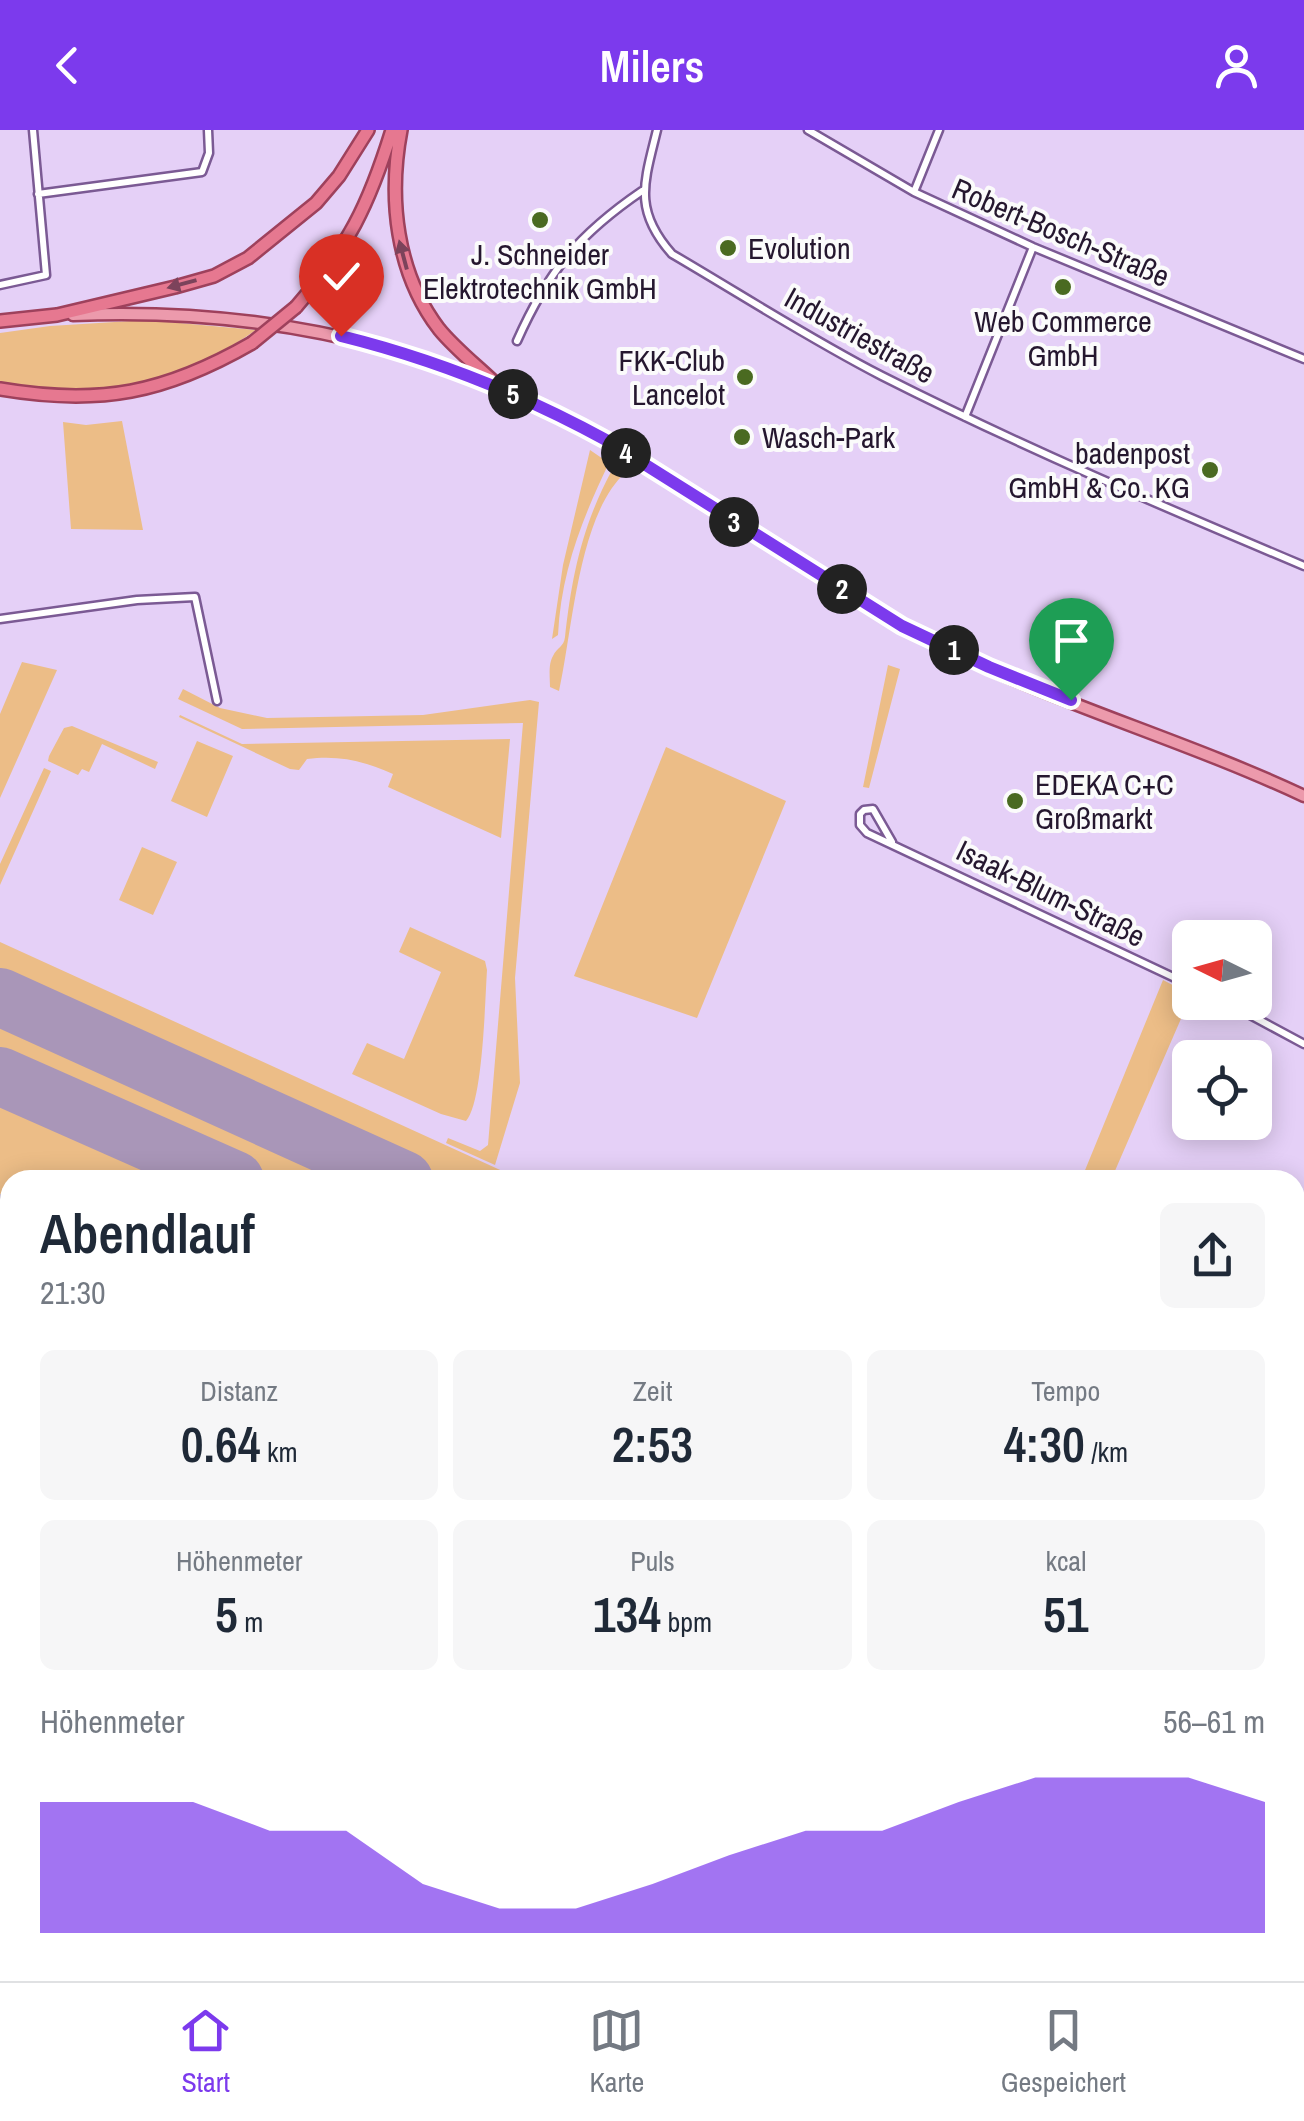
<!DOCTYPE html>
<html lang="de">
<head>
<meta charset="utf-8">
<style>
  :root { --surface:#fff; --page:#f6f6f7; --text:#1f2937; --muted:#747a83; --line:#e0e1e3; --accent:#7c3aed }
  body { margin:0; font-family:"Archivo Narrow",sans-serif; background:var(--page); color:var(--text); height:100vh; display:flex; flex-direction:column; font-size:38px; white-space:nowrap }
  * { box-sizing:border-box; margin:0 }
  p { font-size:32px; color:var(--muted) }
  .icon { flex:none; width:55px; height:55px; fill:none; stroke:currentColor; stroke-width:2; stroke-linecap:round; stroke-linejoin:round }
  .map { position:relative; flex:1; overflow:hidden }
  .side { position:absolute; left:0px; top:1040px; width:1305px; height:812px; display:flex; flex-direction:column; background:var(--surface); border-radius:30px 30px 0 0; box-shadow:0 5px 25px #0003 }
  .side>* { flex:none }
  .needle { width:65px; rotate:275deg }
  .buttons { position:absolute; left:1172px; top:790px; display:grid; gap:20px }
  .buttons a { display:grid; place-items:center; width:100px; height:100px; border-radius:15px; background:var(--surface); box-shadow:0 5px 25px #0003; font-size:50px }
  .pin { position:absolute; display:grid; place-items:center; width:85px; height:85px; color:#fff; margin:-102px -42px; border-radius:50% 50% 50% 0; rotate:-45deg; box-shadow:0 0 10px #0007 }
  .pin .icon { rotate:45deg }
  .km { position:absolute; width:50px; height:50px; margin:-25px; border-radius:50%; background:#222; color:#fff; font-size:28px; line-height:50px; text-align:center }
  .round { display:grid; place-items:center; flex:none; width:105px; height:105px; border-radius:15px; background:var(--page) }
  .headline { display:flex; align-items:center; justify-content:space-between; height:170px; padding:0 40px }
  h1 { font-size:55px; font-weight:600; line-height:75px }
  .metrics { display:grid; grid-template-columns:repeat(3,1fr); gap:15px; height:170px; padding:10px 40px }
  .metrics div { display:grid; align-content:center; border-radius:15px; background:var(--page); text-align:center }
  .metrics b { font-size:50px; font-weight:600 }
  .metrics small { font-size:28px; font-weight:400 }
  .metrics p { font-size:28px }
  .chart { height:280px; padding:20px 40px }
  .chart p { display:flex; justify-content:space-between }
  .chart svg { width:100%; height:180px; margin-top:10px; fill:var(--accent); opacity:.7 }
  header { display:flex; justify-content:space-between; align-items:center; height:130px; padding:0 40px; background:var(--accent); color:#fff; font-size:45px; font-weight:600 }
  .tab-bar { display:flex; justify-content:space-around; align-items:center; height:140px; border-top:2px solid var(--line); background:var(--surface); font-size:28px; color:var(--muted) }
  .tab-bar a { display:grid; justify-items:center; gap:5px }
  .tab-bar .current { color:var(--accent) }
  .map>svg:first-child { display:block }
  .green { fill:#ecbd87 }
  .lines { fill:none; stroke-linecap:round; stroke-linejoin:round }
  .taxiway { stroke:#a996b8; stroke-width:22 }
  .runway { stroke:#a996b8; stroke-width:58 }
  .minor-casing { stroke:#7b5a94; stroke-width:11 }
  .primary-casing { stroke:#9e415c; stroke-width:15 }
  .trunk-casing { stroke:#9e415c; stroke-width:16 }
  .minor { stroke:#fff; stroke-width:6 }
  .primary { stroke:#ec9aac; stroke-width:10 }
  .trunk { stroke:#e67890; stroke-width:11 }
  .trunk-bridge-casing { stroke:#9e415c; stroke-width:16; stroke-linecap:butt }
  .trunk-bridge { stroke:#e67890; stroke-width:11 }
  .oneway { fill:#7c435b }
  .route-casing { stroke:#fff; stroke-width:20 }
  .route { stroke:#7c3aed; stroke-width:12 }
  .poi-dot { fill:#4a6a21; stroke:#fbfbfb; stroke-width:4 }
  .labels { text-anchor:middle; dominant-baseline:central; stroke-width:8; stroke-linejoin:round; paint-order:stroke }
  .street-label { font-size:30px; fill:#25172f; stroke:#fbfbfb }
  .poi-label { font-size:30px; fill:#25172f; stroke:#fbfbfb; text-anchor:start }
</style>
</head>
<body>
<header><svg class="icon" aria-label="back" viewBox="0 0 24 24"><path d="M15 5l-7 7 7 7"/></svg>Milers<svg class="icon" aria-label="person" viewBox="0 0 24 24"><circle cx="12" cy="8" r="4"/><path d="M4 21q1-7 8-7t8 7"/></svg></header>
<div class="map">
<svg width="1304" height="1851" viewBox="0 0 1304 1851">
  <rect width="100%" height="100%" fill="#e5d0f7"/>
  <path class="green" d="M147,190L256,200C179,254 92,272 0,252V203L50,196Z
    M122,291L143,400L71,399L63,292L86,295Z
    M590,320L609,333C582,389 561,442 558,505L552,509L563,435Z
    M620,339L626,342C578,385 573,499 559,561L550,557C550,548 548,534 553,526C557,517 564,517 565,507C572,445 582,396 612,340Z
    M22,532L57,540L0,668V584Z
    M888,535L900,539L869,658L863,657Z
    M183,559L220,578L267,588L423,585L530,570L539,572L515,848L520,953L495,1035L446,1013L448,1008L480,1021L488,1015L523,593L242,599L178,569Z
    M180,585L242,614L510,609L501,708L388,657L393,644C363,631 340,625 307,629L299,640L290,639L179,587Z
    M72,596L158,632L155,639L102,614L89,642L82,639L78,645L48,631L49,626L64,598Z
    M197,611L233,626L207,687L171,671Z
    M666,617L786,671L697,888L574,846Z
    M44,638L51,641L0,755V734Z
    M142,717L177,732L153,785L119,770Z
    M410,797L485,831L487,840C485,870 483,973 466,991L441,984L352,944L367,913L404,929L441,842L399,822Z
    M0,812L498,1039L522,1050H263L0,932Z
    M1163,850L1190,864V868L1111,1050H1081Z
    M0,961L197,1050H10V1076L0,1072Z
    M0,1183L10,1186V1842H445L450,1851H0Z
    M1295,1206L1304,1219V1318L1295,1305Z
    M1304,1512V1689L1297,1703L1295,1525Z"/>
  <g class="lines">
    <path class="taxiway" d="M0,1075L10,1079"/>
    <path class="runway" d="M0,867L404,1050
      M0,946L235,1050"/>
    <defs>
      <path id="minor" d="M657,0C644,53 633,80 672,124C742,165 810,209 882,246C1020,316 1162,376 1304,436
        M808,0L914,62L1033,117L1304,229
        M914,62L939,0
        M38,64L202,42L209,23L208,0
        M0,155L46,145L33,0
        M517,211C548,141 579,104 642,61
        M965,287L1033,117
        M0,489L137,470L195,467L217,571
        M892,712L873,679L864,680L860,684V695L867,703L1190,855
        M1226,872L1304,914
        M0,1181L10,1186
        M1295,1182L1304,1169"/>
      <path id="primary" d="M73,185C260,177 440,215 604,309C705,367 798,437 899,494C1027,566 1172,604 1304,666"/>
      <path id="trunk" d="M401,0C388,68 396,143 439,199C456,220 481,239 500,258
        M296,177C348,117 369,75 392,0
        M0,191L57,185L175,157L214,146L248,128L316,73L339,46L368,0
        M0,259C100,276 165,263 252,213"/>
    </defs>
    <use href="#minor" class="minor-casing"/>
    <use href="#primary" class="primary-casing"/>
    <use href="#trunk" class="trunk-casing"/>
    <use href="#minor" class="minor"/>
    <use href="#primary" class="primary"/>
    <use href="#trunk" class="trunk"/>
    <defs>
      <path id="trunk-bridge" d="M252,213L296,177"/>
    </defs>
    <use href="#trunk-bridge" class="trunk-bridge-casing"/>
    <use href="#trunk-bridge" class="trunk-bridge"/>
  </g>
  <defs><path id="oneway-solid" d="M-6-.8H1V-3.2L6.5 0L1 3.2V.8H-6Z" transform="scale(2.5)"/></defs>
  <g class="oneway">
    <use href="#oneway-solid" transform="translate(403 125) rotate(-105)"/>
    <use href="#oneway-solid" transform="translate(182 154) rotate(165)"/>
  </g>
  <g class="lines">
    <defs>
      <path id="route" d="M341,206C434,229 522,264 606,310L902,496L989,537L1071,570"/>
    </defs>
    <use href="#route" class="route-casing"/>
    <use href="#route" class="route"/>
  </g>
  <g class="poi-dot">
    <circle cx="540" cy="90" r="10"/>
    <circle cx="728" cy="118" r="10"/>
    <circle cx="1063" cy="157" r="10"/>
    <circle cx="745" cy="247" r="10"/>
    <circle cx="742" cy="307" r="10"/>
    <circle cx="1210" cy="340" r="10"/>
    <circle cx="1015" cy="671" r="10"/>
  </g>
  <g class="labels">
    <g class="street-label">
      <text transform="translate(1061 102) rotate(23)">Robert-Bosch-Straße</text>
      <text transform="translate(860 205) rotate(29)">Industriestraße</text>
      <text transform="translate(1051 763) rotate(26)">Isaak-Blum-Straße</text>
    </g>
    <g class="poi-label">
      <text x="748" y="118">Evolution</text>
      <text x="540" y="124" text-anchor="middle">J. Schneider<tspan x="540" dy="34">Elektrotechnik GmbH</tspan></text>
      <text x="1063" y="191" text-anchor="middle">Web Commerce<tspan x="1063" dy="34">GmbH</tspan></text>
      <text x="725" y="230" text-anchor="end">FKK-Club<tspan x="725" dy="34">Lancelot</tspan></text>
      <text x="762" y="307">Wasch-Park</text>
      <text x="1190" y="323" text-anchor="end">badenpost<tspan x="1190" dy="34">GmbH &amp; Co. KG</tspan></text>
      <text x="1035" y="654">EDEKA C+C<tspan x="1035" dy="34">Großmarkt</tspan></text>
    </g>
  </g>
</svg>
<div class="buttons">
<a><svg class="needle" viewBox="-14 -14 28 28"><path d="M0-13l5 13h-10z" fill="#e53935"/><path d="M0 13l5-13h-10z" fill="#747a83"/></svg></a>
<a><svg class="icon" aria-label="locate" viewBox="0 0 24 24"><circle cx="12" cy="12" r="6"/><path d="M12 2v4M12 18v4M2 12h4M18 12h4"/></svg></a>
</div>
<div class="pin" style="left:1071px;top:570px;background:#1e9e55"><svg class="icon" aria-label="arrive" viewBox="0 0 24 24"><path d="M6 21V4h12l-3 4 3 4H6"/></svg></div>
<div class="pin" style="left:341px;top:206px;background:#d93025"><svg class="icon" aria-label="check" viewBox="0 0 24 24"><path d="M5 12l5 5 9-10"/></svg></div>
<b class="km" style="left:954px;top:520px">1</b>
<b class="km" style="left:842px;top:459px">2</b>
<b class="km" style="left:734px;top:392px">3</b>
<b class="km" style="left:626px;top:323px">4</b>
<b class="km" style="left:513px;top:264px">5</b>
<section class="side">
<div class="headline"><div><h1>Abendlauf</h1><p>21:30</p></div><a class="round"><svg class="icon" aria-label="share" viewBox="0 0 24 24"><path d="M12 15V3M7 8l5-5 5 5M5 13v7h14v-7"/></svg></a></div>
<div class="metrics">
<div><p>Distanz</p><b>0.64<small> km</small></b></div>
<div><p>Zeit</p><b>2:53</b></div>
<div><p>Tempo</p><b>4:30<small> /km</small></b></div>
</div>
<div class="metrics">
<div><p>Höhenmeter</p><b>5<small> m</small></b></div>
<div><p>Puls</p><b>134<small> bpm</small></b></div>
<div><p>kcal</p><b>51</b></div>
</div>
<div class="chart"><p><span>Höhenmeter</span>56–61 m</p>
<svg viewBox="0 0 160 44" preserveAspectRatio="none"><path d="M0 44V12L10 12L20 12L30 19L40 19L50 32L60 38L70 38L80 32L90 25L100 19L110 19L120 12L130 6L140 6L150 6L160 12V44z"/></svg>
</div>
</section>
</div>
<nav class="tab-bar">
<a class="current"><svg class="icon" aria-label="home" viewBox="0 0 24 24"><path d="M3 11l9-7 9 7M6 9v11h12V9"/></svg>Start</a>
<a><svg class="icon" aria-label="map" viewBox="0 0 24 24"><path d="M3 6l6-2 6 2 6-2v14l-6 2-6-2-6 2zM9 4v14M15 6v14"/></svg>Karte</a>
<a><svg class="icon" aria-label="saved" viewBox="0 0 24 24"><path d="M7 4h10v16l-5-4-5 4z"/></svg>Gespeichert</a>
</nav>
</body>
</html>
